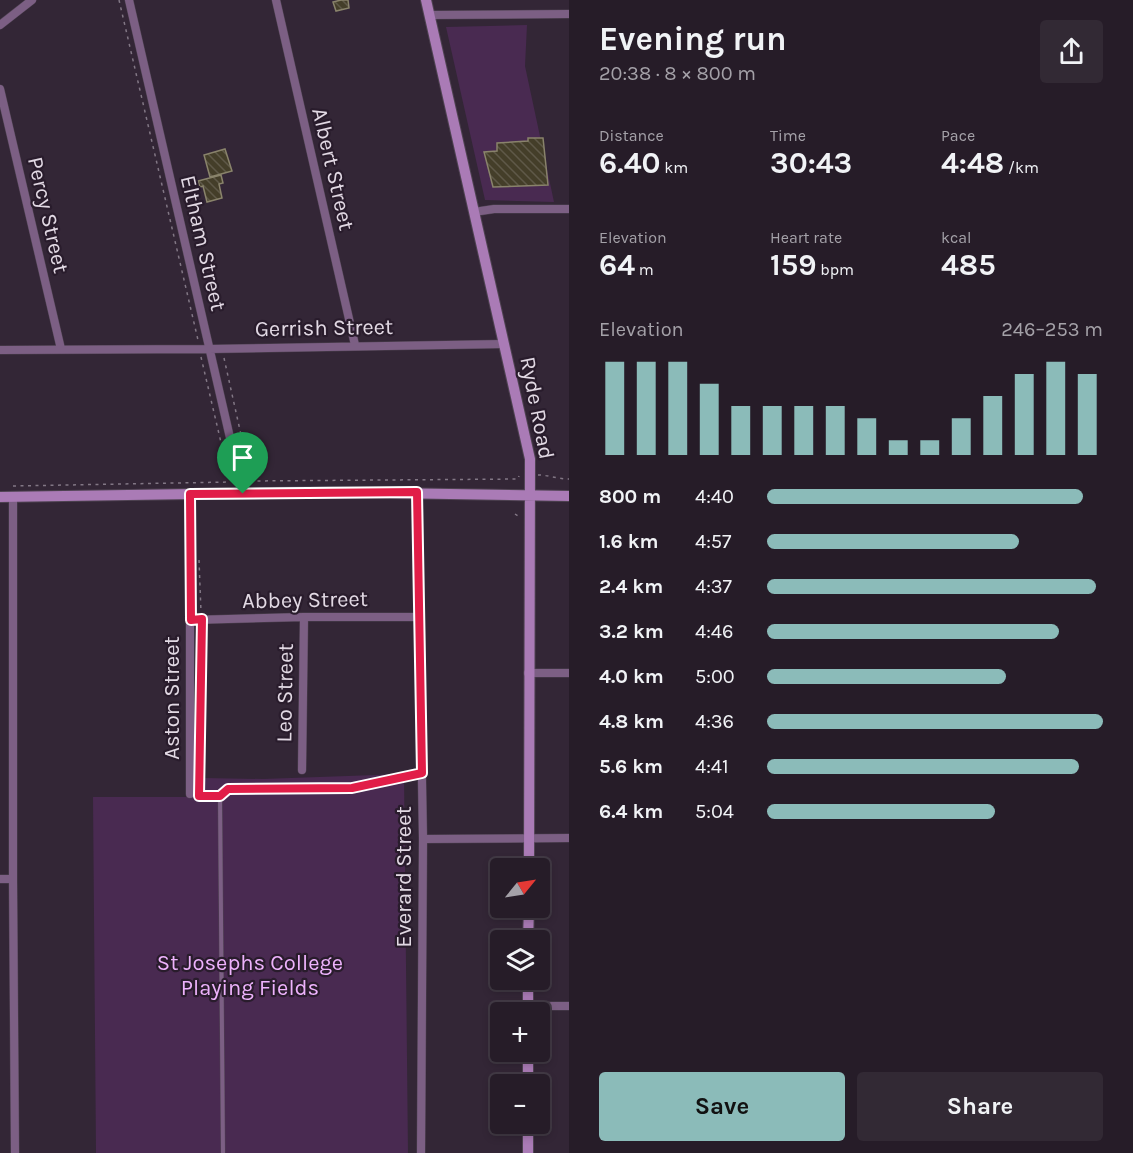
<!DOCTYPE html>
<html lang="en">
<head>
<meta charset="utf-8">
<style>
  :root { --surface:#261c28; --page:#322934; --text:#f1f3f6; --muted:#a4a1a8; --line:#423a45; --accent:#8bbbb9 }
  body { margin:0; font-family:Karla,sans-serif; background:var(--page); color:var(--text); height:100vh; display:flex; flex-direction:column; font-size:22px; white-space:nowrap }
  * { box-sizing:border-box; margin:0 }
  p { font-size:20px; color:var(--muted) }
  .icon { flex:none; width:33px; height:33px; fill:none; stroke:currentColor; stroke-width:2; stroke-linecap:round; stroke-linejoin:round }
  .map { position:relative; flex:1; overflow:hidden }
  .details { display:flex; flex-direction:column; background:var(--surface); width:564px }
  .details>* { flex:none }
  .needle { width:39px; rotate:60deg }
  .tools { position:absolute; left:490px; top:858px; display:grid; gap:12px }
  .tools a { display:grid; place-items:center; width:60px; height:60px; border-radius:6px; background:var(--surface); box-shadow:0 3px 9px #0003,0 0 0 2px var(--line); font-size:30px }
  .pin { position:absolute; display:grid; place-items:center; width:51px; height:51px; color:#fff; margin:-62px -26px; border-radius:50% 50% 50% 0; rotate:-45deg; box-shadow:0 0 6px #0007 }
  .pin .icon { rotate:45deg }
  .round { display:grid; place-items:center; flex:none; width:63px; height:63px; border-radius:6px; background:var(--page) }
  .summary { display:flex; align-items:center; justify-content:space-between; height:102px; padding:0 30px }
  h1 { font-size:33px; font-weight:700; line-height:45px }
  .stats { display:grid; grid-template-columns:repeat(3,1fr); gap:9px; height:102px; padding:6px 30px }
  .stats div { display:grid; align-content:center }
  .stats b { font-size:30px; font-weight:700 }
  .stats small { font-size:16px; font-weight:400 }
  .stats p { font-size:16px }
  .chart { height:168px; padding:12px 30px }
  .chart p { display:flex; justify-content:space-between }
  .chart svg { width:100%; height:108px; margin-top:6px; stroke:var(--accent); stroke-width:6 }
  .action { display:flex; gap:12px; margin-top:auto; padding:12px 30px }
  .action a { flex:1; height:69px; border-radius:6px; background:var(--accent); color:#111; font-size:24px; font-weight:700; line-height:69px; text-align:center }
  .action a+a { background:var(--page); color:var(--text) }
  ul { padding:0 30px; list-style:none; font-size:20px }
  li { display:grid; grid-template-columns:96px 72px 1fr; align-items:center; height:45px }
  li i { height:15px; border-radius:8px; background:var(--accent) }
  main { display:flex; flex:1; min-height:0 }
  .map>svg:first-child { display:block }
  .park { fill:#492a51 }
  .building { fill:url(#building-back-hatch); stroke:#89836b; stroke-width:1.5 }
  .lines { fill:none; stroke-linecap:round; stroke-linejoin:round }
  .lane-casing { stroke:#4f4352; stroke-width:5 }
  .street-casing { stroke:#4f4352; stroke-width:9 }
  .secondary-casing { stroke:#4f4352; stroke-width:12 }
  .path { stroke:#827785; stroke-width:1.5; stroke-dasharray:3 4.5; stroke-linecap:butt }
  .lane { stroke:#7c5f84; stroke-width:4 }
  .street { stroke:#7c5f84; stroke-width:8 }
  .secondary { stroke:#aa7bb6; stroke-width:10 }
  .route-casing { stroke:#fff; stroke-width:12 }
  .route { stroke:#e11d48; stroke-width:8 }
  .labels { text-anchor:middle; dominant-baseline:central; stroke-width:4.5; stroke-linejoin:round; paint-order:stroke }
  .street-label { font-size:22px; fill:#e2d9e4; stroke:#291c2c }
  .park-label { font-size:22px; fill:#edb2fc; stroke:#291c2c }
</style>
</head>
<body>
<main>
<div class="map">
<svg width="569" height="1153" viewBox="0 0 569 1153">
  <defs>
    <pattern id="building-back-hatch" width="6" height="6" patternUnits="userSpaceOnUse" patternTransform="scale(1.5)"><rect width="6" height="6" fill="#443e29"/><path d="M-1 5l2 2M0 0l6 6M5-1l2 2" fill="none" stroke="#5f5948"/></pattern>
  </defs>
  <rect width="100%" height="100%" fill="#332636"/>
  <path class="park" d="M527,25L525,66L554,202L485,200L446,27Z
    M404,774L408,1153H96L93,797H203V778L263,779Z"/>
  <path class="building" d="M341,0H348L349,8L336,11L333,2Z
    M528,138H543L548,185L493,187L484,152L497,151V143L528,141Z
    M225,149L232,171L210,177L204,155Z
    M221,175L223,183L219,184L222,198L207,202L203,186L200,187L198,181Z"/>
  <g class="lines">
    <defs>
      <path id="lane" d="M223,1153L220,796L227,789L352,788L421,773"/>
      <path id="street" d="M129,0L243,494
        M276,0L355,345
        M430,15L569,14
        M0,25L32,0
        M0,89L61,349
        M474,212L494,209H569
        M0,350L209,349L504,344
        M417,492L423,839L421,1153
        M13,496V879L15,1153
        M191,620L304,617H419
        M528,673H569
        M302,770L304,617
        M190,794V494
        M423,839L569,838
        M0,879H13
        M528,1006H569"/>
      <path id="secondary" d="M426,0L530,459L529,868
        M0,497L329,492L569,496
        M528,940L529,908
        M528,1012V980
        M528,1052V1084
        M528,1153V1124"/>
    </defs>
    <use href="#lane" class="lane-casing"/>
    <use href="#street" class="street-casing"/>
    <use href="#secondary" class="secondary-casing"/>
    <path class="path" d="M119,0L198,340
      M201,357L230,481
      M224,358L251,480
      M538,475C548,475 558,479 569,479
      M250,481L518,479L519,476
      M13,486L230,482
      M515,514L518,516
      M199,560L201,612
      M202,628L199,796H213"/>
    <use href="#lane" class="lane"/>
    <use href="#street" class="street"/>
    <use href="#secondary" class="secondary"/>
  </g>
  <g class="lines">
    <defs>
      <path id="route" d="M417,492L422,773L352,788L228,789L220,796H199L202,619L191,620L190,494Z"/>
    </defs>
    <use href="#route" class="route-casing"/>
    <use href="#route" class="route"/>
  </g>
  <g class="labels">
    <g class="street-label">
      <text transform="translate(333 169) rotate(77)">Albert Street</text>
      <text transform="translate(48 215) rotate(77)">Percy Street</text>
      <text transform="translate(203 243) rotate(77)">Eltham Street</text>
      <text transform="translate(324 328) rotate(-1)">Gerrish Street</text>
      <text transform="translate(537 408) rotate(79)">Ryde Road</text>
      <text transform="translate(305 600) rotate(-1)">Abbey Street</text>
      <text transform="translate(285 693) rotate(-89)">Leo Street</text>
      <text transform="translate(172 698) rotate(-90)">Aston Street</text>
      <text transform="translate(404 877) rotate(-90)">Everard Street</text>
    </g>
    <g class="park-label">
      <text x="250" y="963">St Josephs College<tspan x="250" dy="25">Playing Fields</tspan></text>
    </g>
  </g>
</svg>
<div class="tools">
<a><svg class="needle" viewBox="-14 -14 28 28"><path d="M0-13l5 13h-10z" fill="#e53935"/><path d="M0 13l5-13h-10z" fill="#a4a1a8"/></svg></a>
<a><svg class="icon" aria-label="layers" viewBox="0 0 24 24"><path d="M12 4l9 5-9 5-9-5zM3 14l9 5 9-5"/></svg></a>
<a>+</a>
<a>−</a>
</div>
<div class="pin" style="left:243px;top:494px;background:#1e9e55"><svg class="icon" aria-label="arrive" viewBox="0 0 24 24"><path d="M6 21V4h12l-3 4 3 4H6"/></svg></div>
</div>
<section class="details">
<div class="summary"><div><h1>Evening run</h1><p>20:38 · 8 × 800 m</p></div><a class="round"><svg class="icon" aria-label="share" viewBox="0 0 24 24"><path d="M12 15V3M7 8l5-5 5 5M5 13v7h14v-7"/></svg></a></div>
<div class="stats">
<div><p>Distance</p><b>6.40<small> km</small></b></div>
<div><p>Time</p><b>30:43</b></div>
<div><p>Pace</p><b>4:48<small> /km</small></b></div>
</div>
<div class="stats">
<div><p>Elevation</p><b>64<small> m</small></b></div>
<div><p>Heart rate</p><b>159<small> bpm</small></b></div>
<div><p>kcal</p><b>485</b></div>
</div>
<div class="chart"><p><span>Elevation</span>246–253 m</p>
<svg viewBox="0 0 160 44" preserveAspectRatio="none"><path d="M5 44V6M15 44V6M25 44V6M35 44V15M45 44V24M55 44V24M65 44V24M75 44V24M85 44V29M95 44V38M105 44V38M115 44V29M125 44V20M135 44V11M145 44V6M155 44V11"/></svg>
</div>
<ul>
<li><b>800 m</b>4:40<i style="width:94%"></i></li>
<li><b>1.6 km</b>4:57<i style="width:75%"></i></li>
<li><b>2.4 km</b>4:37<i style="width:98%"></i></li>
<li><b>3.2 km</b>4:46<i style="width:87%"></i></li>
<li><b>4.0 km</b>5:00<i style="width:71%"></i></li>
<li><b>4.8 km</b>4:36<i style="width:100%"></i></li>
<li><b>5.6 km</b>4:41<i style="width:93%"></i></li>
<li><b>6.4 km</b>5:04<i style="width:68%"></i></li>
</ul>
<div class="action"><a>Save</a><a>Share</a></div>
</section>
</main>
</body>
</html>
